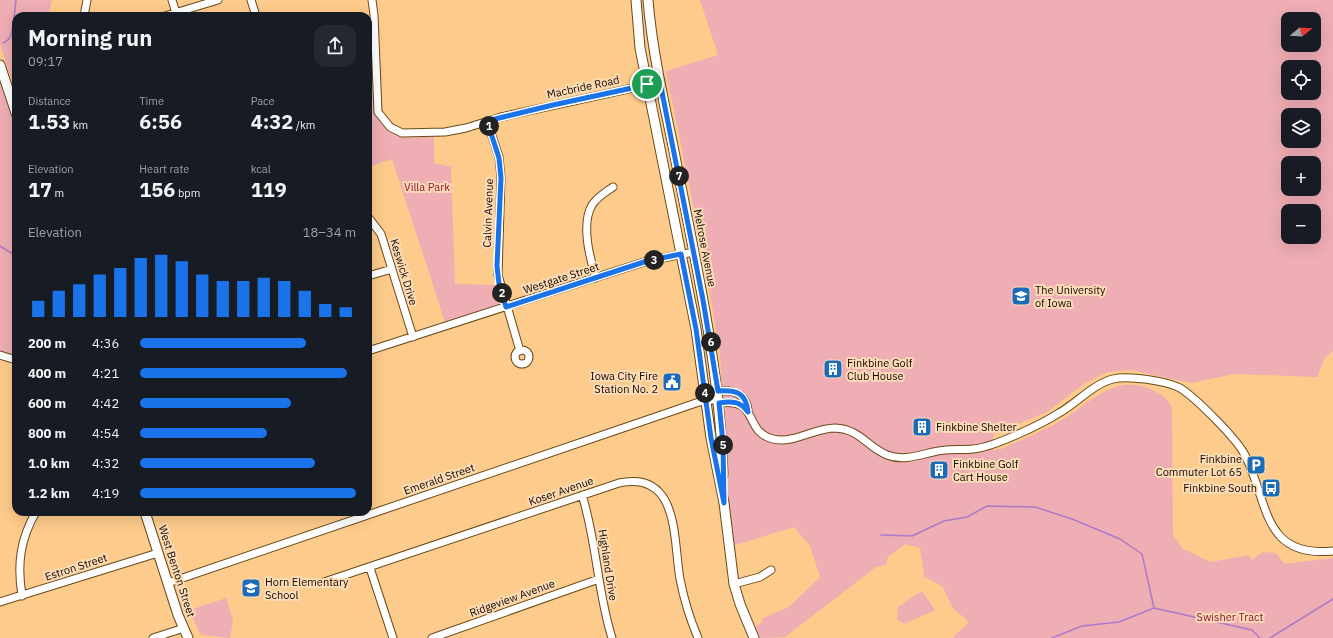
<!DOCTYPE html>
<html lang="en">
<head>
<meta charset="utf-8">
<style>
  :root { --surface:#171b24; --page:#242831; --text:#f1f3f6; --muted:#9ea1a6; --accent:#1a73e8 }
  body { margin:0; font-family:"IBM Plex Sans",sans-serif; background:var(--page); color:var(--text); height:100vh; display:flex; flex-direction:column; font-size:15px; white-space:nowrap }
  * { box-sizing:border-box; margin:0 }
  p { font-size:13px; color:var(--muted) }
  .icon { flex:none; width:22px; height:22px; fill:none; stroke:currentColor; stroke-width:2; stroke-linecap:round; stroke-linejoin:round }
  .map { position:relative; flex:1; overflow:hidden }
  .drawer { position:absolute; left:12px; top:12px; width:360px; height:504px; display:flex; flex-direction:column; background:var(--surface); border-radius:12px; box-shadow:0 4px 16px #0002 }
  .drawer>* { flex:none }
  .needle { width:26px; rotate:72deg }
  .buttons { position:absolute; left:1281px; top:12px; display:grid; gap:8px }
  .buttons a { display:grid; place-items:center; width:40px; height:40px; border-radius:8px; background:var(--surface); box-shadow:0 4px 16px #0002; font-size:20px }
  .pin { position:absolute; display:grid; place-items:center; width:34px; height:34px; color:#fff; margin:-17px; border:2px solid #fff; border-radius:50%; box-shadow:0 1px 4px #0007 }
  .km { position:absolute; width:20px; height:20px; margin:-10px; border-radius:50%; background:#222; color:#fff; font-size:11px; line-height:20px; text-align:center }
  .round { display:grid; place-items:center; flex:none; width:42px; height:42px; border-radius:12px; background:var(--page) }
  .overview { display:flex; align-items:center; justify-content:space-between; height:68px; padding:0 16px }
  h1 { font-size:22px; font-weight:800; line-height:30px }
  .stats { display:grid; grid-template-columns:repeat(3,1fr); gap:6px; height:68px; padding:4px 16px }
  .stats div { display:grid; align-content:center }
  .stats b { font-size:20px; font-weight:800 }
  .stats small { font-size:11px; font-weight:400 }
  .stats p { font-size:11px }
  .chart { height:112px; padding:8px 16px }
  .chart p { display:flex; justify-content:space-between }
  .chart svg { width:100%; height:72px; margin-top:4px; stroke:var(--accent); stroke-width:6 }
  ul { padding:0 16px; list-style:none; font-size:13px }
  li { display:grid; grid-template-columns:64px 48px 1fr; align-items:center; height:30px }
  li i { height:10px; border-radius:5px; background:var(--accent) }
  .map>svg:first-child { display:block }
  .green { fill:#efadb4; fill-rule:evenodd }
  .lines { fill:none; stroke-linecap:round; stroke-linejoin:round }
  .stream { stroke:#ac7aca; stroke-width:1.5 }
  .street-casing { stroke:#6b4918; stroke-width:9 }
  .secondary-casing { stroke:#6b4918; stroke-width:11 }
  .street { stroke:#fff; stroke-width:7 }
  .secondary { stroke:#fff; stroke-width:9 }
  .route-casing { stroke:#fff; stroke-width:8 }
  .route { stroke:#1a73e8; stroke-width:5 }
  .labels { text-anchor:middle; dominant-baseline:central; stroke-width:4; stroke-linejoin:round; paint-order:stroke }
  .street-label { font-size:11px; fill:#150800; stroke:#fbdcb7 }
  .park-label { font-size:11px; fill:#8e1035; stroke:#fbdcb7 }
  .poi-label { font-size:11px; fill:#150800; stroke:#fbdcb7; text-anchor:start }
</style>
</head>
<body>
<div class="map">
<svg width="1333" height="638" viewBox="0 0 1333 638">
  <rect width="100%" height="100%" fill="#fdcb8b"/>
  <path class="green" d="M0,0H52L48,16H16V71L12,81L0,44Z
    M700,0H1333V351L1325,358L1317,377L1234,374L1191,383L1130,370L1108,372L1084,384L1047,412L993,434V450L1001,449C1019,441 1037,433 1055,424C1086,408 1112,372 1150,389C1162,395 1166,395 1172,408L1173,535L1183,549L1211,562L1249,555L1252,560L1263,552L1276,553L1285,564L1333,558V638H952L969,622L952,607L943,587L924,576L920,548L905,544L888,557L886,565L876,567L785,637L759,638L745,608L740,588L755,627L760,624L763,618L789,607L820,577L810,546L794,527L735,545L737,575L728,506L720,354L704,257L666,71L718,55ZM1288,19H1314V45H1288ZM1288,67H1314V93H1288ZM1288,115H1314V141H1288ZM1288,163H1314V189H1288ZM1288,211H1314V237H1288Z
    M0,77L16,125V360L0,355Z
    M368,77H373C373,103 373,134 406,137C415,138 425,137 434,136V163L451,167L455,284L495,285L500,301L498,305L445,322L392,159L368,167Z
    M922,591L935,610L904,624L897,619L898,607Z
    M226,598L233,620L230,638L201,635L190,613V610Z"/>
  <g class="lines">
    <path class="stream" d="M3,43C5,42 9,40 10,37C13,33 15,8 16,0
      M0,246L16,256
      M881,535L912,536L944,521L967,517L987,506L1035,507L1072,519L1120,539L1142,554L1154,608L1252,630L1260,638
      M1052,638L1082,626L1119,622L1154,608
      M1270,638L1333,599"/>
    <defs>
      <path id="street" d="M172,0L176,13
        M251,0L256,16
        M372,0L374,15L378,112L390,127L402,133L445,132L466,128L501,117L660,82
        M84,16L87,0
        M165,16L218,0
        M487,121L499,157L501,178L498,275L520,351
        M368,217L381,234L413,337
        M368,276L392,269
        M596,278C590,259 581,224 592,205C597,197 606,192 613,187
        M515 357a7 7 0 1 1 14 0a7 7 0 1 1-14 0Z
        M368,351L647,261L694,252
        M0,355L16,360
        M718,391C733,390 746,393 748,410
        M719,403C761,398 742,431 773,439C794,444 814,428 835,428C860,429 867,447 887,455C907,463 927,451 946,450C955,449 964,450 973,449C992,448 1042,424 1059,413C1077,403 1093,384 1113,379C1128,375 1166,381 1180,388C1196,398 1236,438 1245,455C1269,503 1262,558 1333,551
        M582,495C597,542 597,591 612,638
        M370,568L393,638
        M324,582L619,483C680,470 673,540 680,579C684,600 690,619 698,638
        M168,583L629,426L699,402L719,399
        M734,584L760,577L771,570
        M22,596C17,565 20,539 36,512
        M0,602L158,553
        M153,638L184,628
        M432,638L599,579"/>
      <path id="secondary" d="M636,0L640,48L696,329L711,438L724,503L734,584L740,604L754,638
        M648,0C652,49 663,98 673,146C694,255 720,364 723,475
        M0,65L16,113
        M145,512L178,615L188,638"/>
    </defs>
    <use href="#street" class="street-casing"/>
    <use href="#secondary" class="secondary-casing"/>
    <use href="#street" class="street"/>
    <use href="#secondary" class="secondary"/>
  </g>
  <g class="lines">
    <defs>
      <path id="route" d="M660,82L703,300L718,391C736,390 746,392 748,412C740,401 732,401 719,403L723,443L724,503L711,438L696,329L681,254L647,261L506,307L499,284L497,266L501,178L499,158L487,121L553,105Z"/>
    </defs>
    <use href="#route" class="route-casing"/>
    <use href="#route" class="route"/>
  </g>
  <defs>
    <symbol id="university-square" viewBox="-11 -11 22 22"><rect x="-9" y="-9" width="18" height="18" rx="4" fill="#1a6cbb" stroke="#fbdcb7"/><path d="M0-5L7-2L0 1L-7-2ZM-4 1L0 2.5L4 1V4Q0 6-4 4Z" fill="#fff"/></symbol>
    <symbol id="building-square" viewBox="-11 -11 22 22"><rect x="-9" y="-9" width="18" height="18" rx="4" fill="#1a6cbb" stroke="#fbdcb7"/><path d="M-4-6H4V6H1V3H-1V6H-4ZM-2.5-4.3h1.7v1.8h-1.7ZM.8-4.3h1.7v1.8H.8ZM-2.5-1h1.7V.8h-1.7ZM.8-1h1.7V.8H.8Z" fill="#fff"/></symbol>
    <symbol id="civic-square" viewBox="-11 -11 22 22"><rect x="-9" y="-9" width="18" height="18" rx="4" fill="#1a6cbb" stroke="#fbdcb7"/><path d="M-.6-6.5H3V-4.5H.6V-3L4-1V1h2V6H-6V1h2V-1L-.6-3ZM-1.2 2.5V6h2.4V2.5Z" fill="#fff"/></symbol>
    <symbol id="parking-square" viewBox="-11 -11 22 22"><rect x="-9" y="-9" width="18" height="18" rx="4" fill="#1a6cbb" stroke="#fbdcb7"/><path d="M-3.5-5.5H1a3.5 3.5 0 0 1 0 7H-1V5.5H-3.5ZM-1-3.4V-.6H.8a1.4 1.4 0 0 0 0-2.8Z" fill="#fff"/></symbol>
    <symbol id="bus-square" viewBox="-11 -11 22 22"><rect x="-9" y="-9" width="18" height="18" rx="4" fill="#1a6cbb" stroke="#fbdcb7"/><path d="M-5-6H5V4H4V6H2V4H-2V6H-4V4H-5ZM-3.5-4V0h7V-4ZM-3.5 1.2v1.5H-2V1.2ZM2 1.2v1.5H3.5V1.2Z" fill="#fff"/></symbol>
    <symbol id="school-square" viewBox="-11 -11 22 22"><rect x="-9" y="-9" width="18" height="18" rx="4" fill="#1a6cbb" stroke="#fbdcb7"/><path d="M0-5L7-2L0 1L-7-2ZM-4 1L0 2.5L4 1V4Q0 6-4 4Z" fill="#fff"/></symbol>
  </defs>
  <g fill-rule="evenodd">
    <use href="#university-square" x="1010" y="285" width="22" height="22"/>
    <use href="#building-square" x="822" y="358" width="22" height="22"/>
    <use href="#civic-square" x="661" y="371" width="22" height="22"/>
    <use href="#building-square" x="911" y="416" width="22" height="22"/>
    <use href="#parking-square" x="1245" y="454" width="22" height="22"/>
    <use href="#building-square" x="928" y="459" width="22" height="22"/>
    <use href="#bus-square" x="1260" y="477" width="22" height="22"/>
    <use href="#school-square" x="240" y="577" width="22" height="22"/>
  </g>
  <g class="labels">
    <g class="street-label">
      <text transform="translate(583 87) rotate(-12)">Macbride Road</text>
      <text transform="translate(488 213) rotate(-88)">Calvin Avenue</text>
      <text transform="translate(705 248) rotate(79)">Melrose Avenue</text>
      <text transform="translate(404 272) rotate(73)">Keswick Drive</text>
      <text transform="translate(561 278) rotate(-18)">Westgate Street</text>
      <text transform="translate(439 479) rotate(-19)">Emerald Street</text>
      <text transform="translate(561 491) rotate(-19)">Koser Avenue</text>
      <text transform="translate(608 565) rotate(81)">Highland Drive</text>
      <text transform="translate(76 567) rotate(-18)">Estron Street</text>
      <text transform="translate(177 571) rotate(72)">West Benton Street</text>
      <text transform="translate(512 598) rotate(-20)">Ridgeview Avenue</text>
    </g>
    <g class="park-label">
      <text x="427" y="187">Villa Park</text>
      <text x="1230" y="617">Swisher Tract</text>
    </g>
    <g class="poi-label">
      <text x="1035" y="290">The University<tspan x="1035" dy="13">of Iowa</tspan></text>
      <text x="847" y="363">Finkbine Golf<tspan x="847" dy="13">Club House</tspan></text>
      <text x="658" y="376" text-anchor="end">Iowa City Fire<tspan x="658" dy="13">Station No. 2</tspan></text>
      <text x="936" y="427">Finkbine Shelter</text>
      <text x="1242" y="459" text-anchor="end">Finkbine<tspan x="1242" dy="13">Commuter Lot 65</tspan></text>
      <text x="953" y="464">Finkbine Golf<tspan x="953" dy="13">Cart House</tspan></text>
      <text x="1257" y="488" text-anchor="end">Finkbine South</text>
      <text x="265" y="582">Horn Elementary<tspan x="265" dy="13">School</tspan></text>
    </g>
  </g>
</svg>
<div class="buttons">
<a><svg class="needle" viewBox="-14 -14 28 28"><path d="M0-13l5 13h-10z" fill="#e53935"/><path d="M0 13l5-13h-10z" fill="#9ea1a6"/></svg></a>
<a><svg class="icon" aria-label="locate" viewBox="0 0 24 24"><circle cx="12" cy="12" r="6"/><path d="M12 2v4M12 18v4M2 12h4M18 12h4"/></svg></a>
<a><svg class="icon" aria-label="layers" viewBox="0 0 24 24"><path d="M12 4l9 5-9 5-9-5zM3 14l9 5 9-5"/></svg></a>
<a>+</a>
<a>−</a>
</div>
<div class="pin" style="left:647px;top:84px;background:#1e9e55"><svg class="icon" aria-label="arrive" viewBox="0 0 24 24"><path d="M6 21V4h12l-3 4 3 4H6"/></svg></div>
<b class="km" style="left:489px;top:126px">1</b>
<b class="km" style="left:502px;top:293px">2</b>
<b class="km" style="left:654px;top:260px">3</b>
<b class="km" style="left:705px;top:393px">4</b>
<b class="km" style="left:723px;top:445px">5</b>
<b class="km" style="left:711px;top:342px">6</b>
<b class="km" style="left:679px;top:176px">7</b>
<section class="drawer">
<div class="overview"><div><h1>Morning run</h1><p>09:17</p></div><a class="round"><svg class="icon" aria-label="share" viewBox="0 0 24 24"><path d="M12 15V3M7 8l5-5 5 5M5 13v7h14v-7"/></svg></a></div>
<div class="stats">
<div><p>Distance</p><b>1.53<small> km</small></b></div>
<div><p>Time</p><b>6:56</b></div>
<div><p>Pace</p><b>4:32<small> /km</small></b></div>
</div>
<div class="stats">
<div><p>Elevation</p><b>17<small> m</small></b></div>
<div><p>Heart rate</p><b>156<small> bpm</small></b></div>
<div><p>kcal</p><b>119</b></div>
</div>
<div class="chart"><p><span>Elevation</span>18–34 m</p>
<svg viewBox="0 0 160 44" preserveAspectRatio="none"><path d="M5 44V34M15 44V28M25 44V24M35 44V18M45 44V14M55 44V8M65 44V6M75 44V10M85 44V18M95 44V22M105 44V22M115 44V20M125 44V22M135 44V28M145 44V36M155 44V38"/></svg>
</div>
<ul>
<li><b>200 m</b>4:36<i style="width:77%"></i></li>
<li><b>400 m</b>4:21<i style="width:96%"></i></li>
<li><b>600 m</b>4:42<i style="width:70%"></i></li>
<li><b>800 m</b>4:54<i style="width:59%"></i></li>
<li><b>1.0 km</b>4:32<i style="width:81%"></i></li>
<li><b>1.2 km</b>4:19<i style="width:100%"></i></li>
</ul>
</section>
</div>
</body>
</html>
